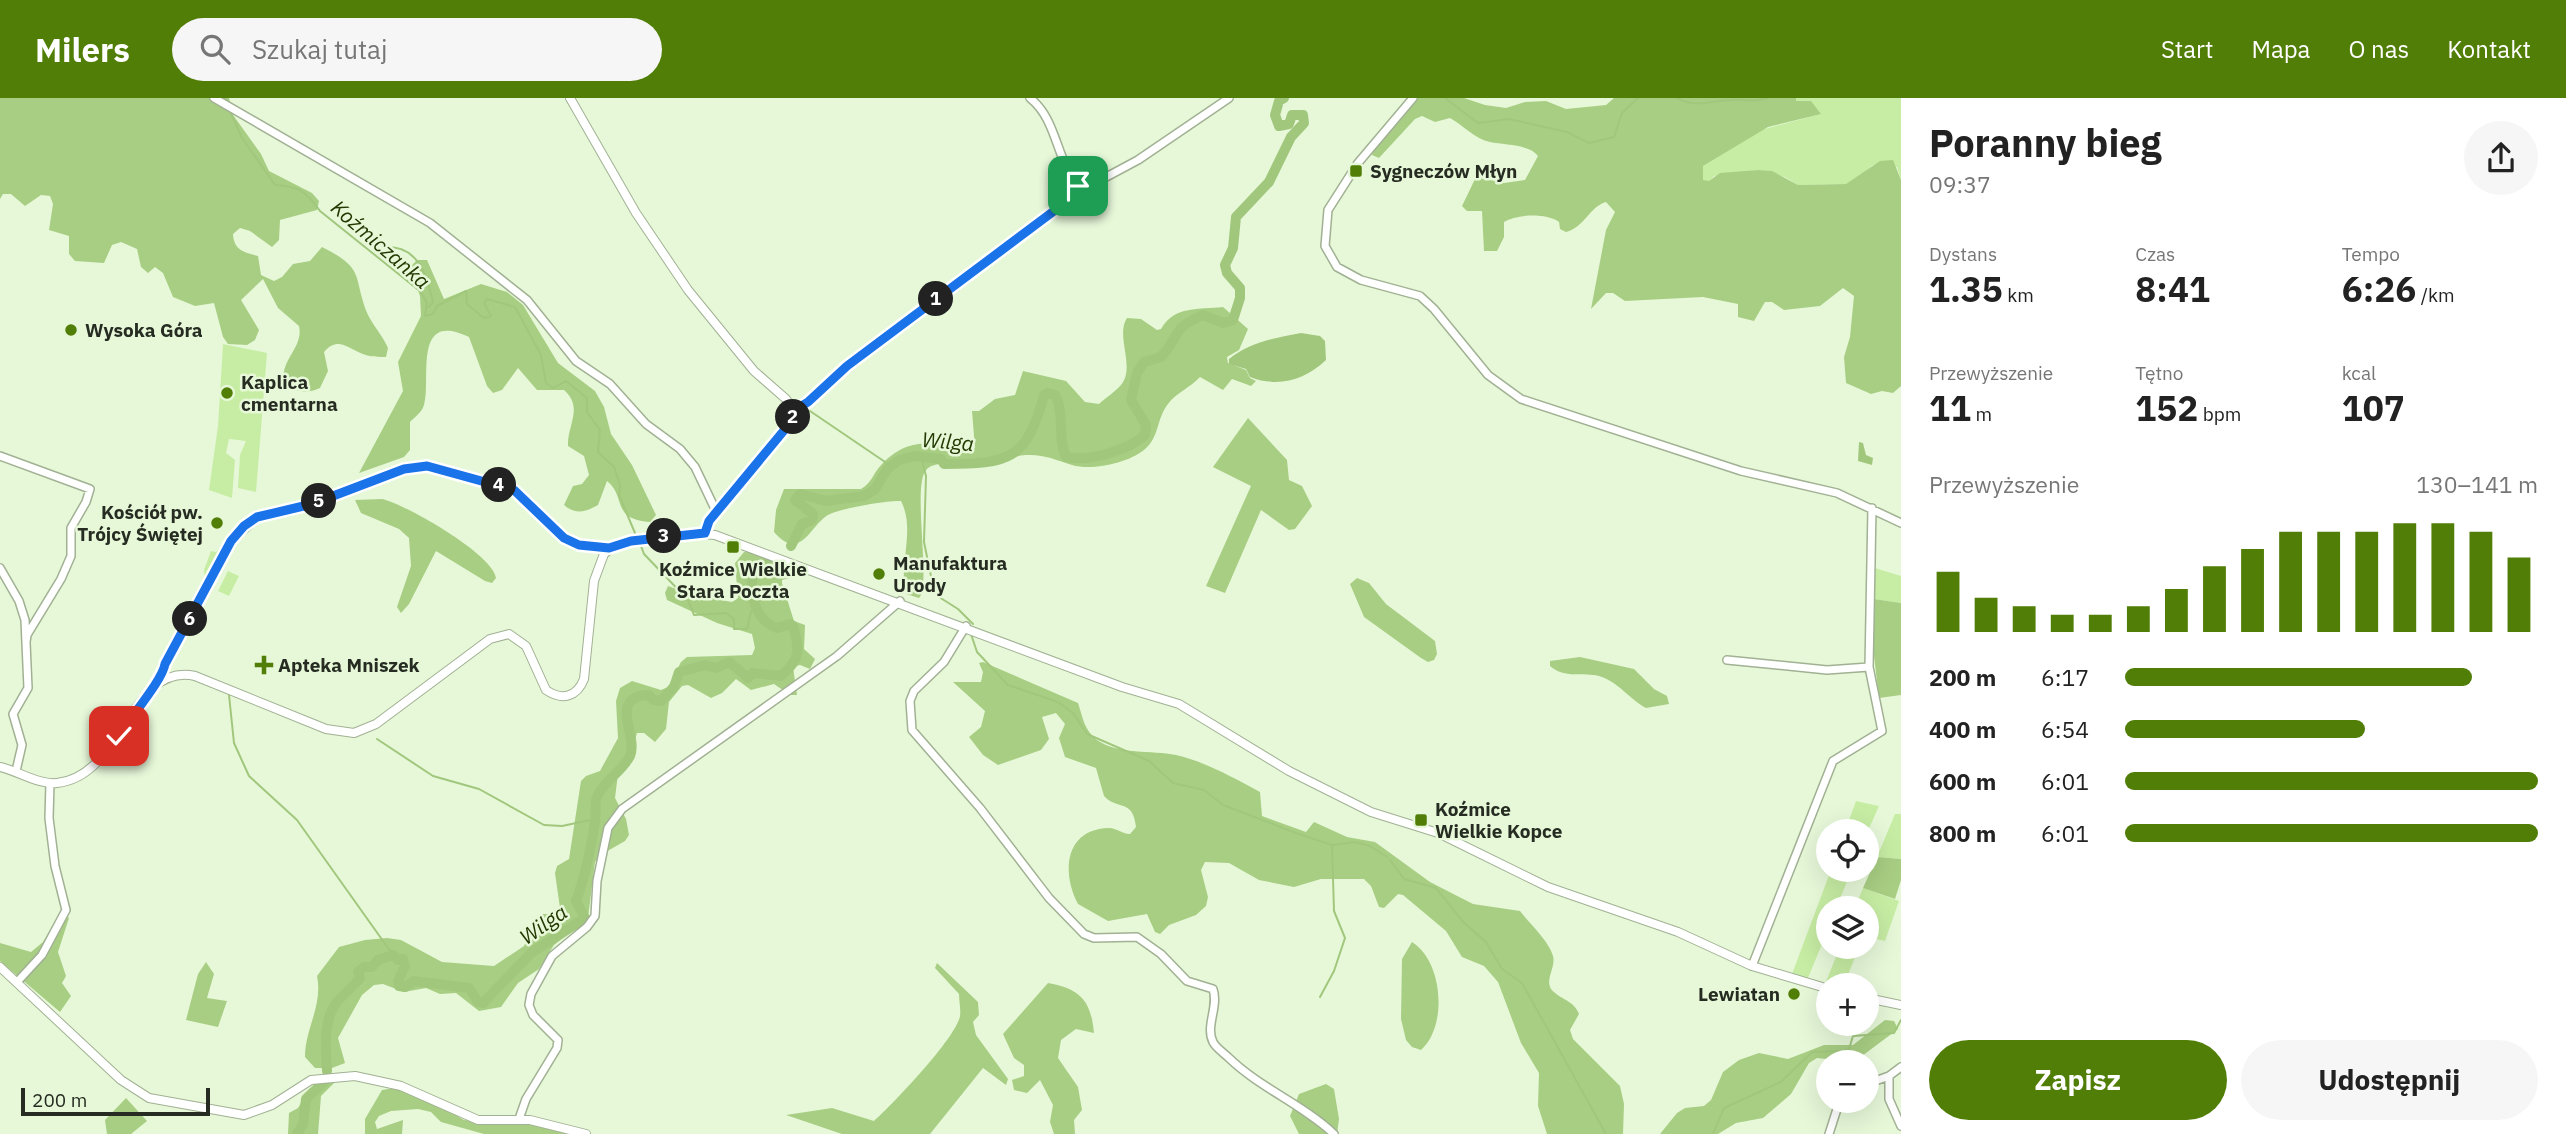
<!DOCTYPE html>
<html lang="pl">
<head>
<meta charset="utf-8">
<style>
  :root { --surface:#fff; --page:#f6f6f6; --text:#222; --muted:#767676; --accent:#517e06 }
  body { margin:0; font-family:"IBM Plex Sans",sans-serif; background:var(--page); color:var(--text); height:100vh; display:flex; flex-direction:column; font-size:26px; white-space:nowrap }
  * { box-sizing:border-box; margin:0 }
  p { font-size:23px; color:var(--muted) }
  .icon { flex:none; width:38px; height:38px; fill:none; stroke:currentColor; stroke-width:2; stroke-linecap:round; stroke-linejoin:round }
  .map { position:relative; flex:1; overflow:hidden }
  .sheet { display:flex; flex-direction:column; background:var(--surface); width:665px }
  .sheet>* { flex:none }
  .tools { position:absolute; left:1816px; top:721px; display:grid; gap:14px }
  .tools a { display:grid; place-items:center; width:63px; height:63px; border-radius:50%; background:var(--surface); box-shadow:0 7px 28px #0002; font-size:35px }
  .scale { position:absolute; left:21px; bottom:18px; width:189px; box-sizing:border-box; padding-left:7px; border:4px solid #262c21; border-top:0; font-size:19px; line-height:24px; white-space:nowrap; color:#262c21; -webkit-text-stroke:5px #e7f8d9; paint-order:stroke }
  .pin { position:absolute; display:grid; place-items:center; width:60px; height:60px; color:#fff; margin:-30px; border-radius:14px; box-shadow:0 4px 10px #0006 }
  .km { position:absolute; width:35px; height:35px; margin:-18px; border-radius:50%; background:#222; color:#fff; font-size:19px; line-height:35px; text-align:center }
  .round { display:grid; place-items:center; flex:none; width:74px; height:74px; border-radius:37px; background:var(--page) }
  .headline { display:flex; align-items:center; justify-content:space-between; height:119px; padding:0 28px }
  h1 { font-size:38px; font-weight:700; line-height:52px }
  .stats { display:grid; grid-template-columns:repeat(3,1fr); gap:10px; height:119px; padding:7px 28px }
  .stats div { display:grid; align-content:center }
  .stats b { font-size:35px; font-weight:700 }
  .stats small { font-size:19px; font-weight:400 }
  .stats p { font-size:19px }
  .chart { height:196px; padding:14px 28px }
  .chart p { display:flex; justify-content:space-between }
  .chart svg { width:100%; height:126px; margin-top:7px; stroke:var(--accent); stroke-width:6 }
  .cta { display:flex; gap:14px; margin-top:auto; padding:14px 28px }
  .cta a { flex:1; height:80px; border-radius:42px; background:var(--accent); color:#fff; font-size:28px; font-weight:700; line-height:80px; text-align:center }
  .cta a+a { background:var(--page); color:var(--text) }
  ul { padding:0 28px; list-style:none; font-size:23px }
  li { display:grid; grid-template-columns:112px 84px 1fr; align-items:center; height:52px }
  li i { height:18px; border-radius:9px; background:var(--accent) }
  header { display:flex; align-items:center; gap:42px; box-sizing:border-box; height:98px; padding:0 35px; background:var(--accent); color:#fff }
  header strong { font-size:33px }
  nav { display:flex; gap:38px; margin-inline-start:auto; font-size:24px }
  .search { width:490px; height:63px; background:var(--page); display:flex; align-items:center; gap:18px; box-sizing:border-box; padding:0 24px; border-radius:38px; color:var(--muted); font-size:26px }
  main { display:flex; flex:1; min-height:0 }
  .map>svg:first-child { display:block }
  .green { fill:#c7eda4 }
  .forest { fill:#a8ce83 }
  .water { fill:#a1c77d }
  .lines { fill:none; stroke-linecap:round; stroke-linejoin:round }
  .stream { stroke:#a1c77d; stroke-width:2 }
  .river { stroke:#a1c77d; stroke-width:10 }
  .minor-casing { stroke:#a1b193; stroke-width:10 }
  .tertiary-casing { stroke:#a1b193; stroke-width:10 }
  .minor { stroke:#fff; stroke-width:7 }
  .tertiary { stroke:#fff; stroke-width:8 }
  .route-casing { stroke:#fff; stroke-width:14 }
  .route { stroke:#1a73e8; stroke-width:9 }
  .poi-dot { fill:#517e06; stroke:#e7f8d9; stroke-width:2.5 }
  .labels { text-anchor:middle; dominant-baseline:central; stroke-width:5; stroke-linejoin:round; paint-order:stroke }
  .poi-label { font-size:19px; font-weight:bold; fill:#262c21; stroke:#e7f8d9; text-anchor:start }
  .water-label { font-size:21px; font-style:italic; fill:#223902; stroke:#e7f8d9 }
</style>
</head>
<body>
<header>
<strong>Milers</strong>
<div class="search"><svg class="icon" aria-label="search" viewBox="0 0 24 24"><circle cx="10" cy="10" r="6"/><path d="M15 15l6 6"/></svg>Szukaj tutaj</div>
<nav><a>Start</a><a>Mapa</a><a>O nas</a><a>Kontakt</a></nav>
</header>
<main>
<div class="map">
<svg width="1901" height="1036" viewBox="0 0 1901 1036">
  <rect width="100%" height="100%" fill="#e7f8d9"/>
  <path class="green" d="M1796,0H1901V82L1897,69L1873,67L1853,84L1846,86L1798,87L1785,79L1758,72L1714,78L1709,84L1703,82V68L1761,32L1820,16L1796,3Z
    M223,246L267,255L256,394L238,390L240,357L246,343L229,341L226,355L235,362L232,400L209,392L218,328Z
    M232,436L205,485L204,472L211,453L216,454Z
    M1875,470L1901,478V505L1874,501Z
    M228,473L239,478L229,498L218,493Z
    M1856,703L1879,708L1867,735L1845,733Z
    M1895,716H1901V761L1877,759Z
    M1831,772H1852L1836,810H1829V829L1808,880L1792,876Z
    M1863,790L1899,803L1885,843L1867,839V810H1855Z
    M1840,849H1859L1844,887L1825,886Z"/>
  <path class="forest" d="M0,0H229L233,17L261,56L269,73L312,95L319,103L317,112L280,122L279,142L272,149L250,133L240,130L233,136C234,152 243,154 258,158L261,177L274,183L282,179L293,166L310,163L322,149C367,171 352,179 368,217C374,229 383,238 388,250L386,259C379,259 370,259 363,256C347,250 338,238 324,254L328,273L320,290C307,296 295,294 284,286C279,262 304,250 299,228L278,210L263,181L241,202L259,232L255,242L247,247L228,246L223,239L214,205L195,208L173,199L163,175L155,169L148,175L141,169L137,151L121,144L112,147L104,165L75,163L69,156V138L49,132L53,106L50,98L41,97L25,108L11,96H3L0,101Z
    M1416,0H1464L1485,7L1506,10L1525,4L1546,3L1566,11L1606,7L1614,0H1796V3H1811L1821,16L1768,29L1703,68V82L1709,83L1720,75L1758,72L1772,73L1798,87L1846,86L1880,63L1893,62L1901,82V288L1893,295L1882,293L1871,296L1846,285L1844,259L1850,239L1854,198L1843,190L1820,208L1784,212L1772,204H1765L1754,223L1738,219V206L1703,199L1625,203L1613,195H1606L1591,211L1606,132L1615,114L1606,104C1589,109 1585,129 1566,134L1560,131L1559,124C1546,115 1517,116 1504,124V139L1497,153H1484L1482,113H1467L1462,108L1476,79L1504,85L1525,82L1538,58C1529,46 1504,47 1490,44C1475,41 1463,27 1450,20L1435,24L1422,18L1415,21L1379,60L1372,57L1374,50Z
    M417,162H427L444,201L481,186L507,194L523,207L558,265L595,293L604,309L611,336L632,367L656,417L650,424C610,421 627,399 607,383L598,407C586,414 575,417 564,407L573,388L582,386L589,377L584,358L568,348C567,327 584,310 564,292H537L518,270L502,292L493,295L487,288L469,239C411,211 432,284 424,307C422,314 415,319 410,324V352L404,359L359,375L403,293L398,264L421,218L420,198L410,169Z
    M1223,209L1248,231L1239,252L1227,259L1228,265L1246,272L1250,280L1256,283L1251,288L1232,281L1223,292L1200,279C1191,289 1176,295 1168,306C1156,321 1160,339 1144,352C1128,365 1092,373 1072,367C1056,362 1044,356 1026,357C1010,358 996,368 980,369C965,369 940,360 927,371C911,384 932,488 919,500L906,496C898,467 916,432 901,403C887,402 844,410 830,416C811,424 802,466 774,434L776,412L784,391H861C872,385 873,375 882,366C914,334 937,349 975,350L972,313H979L995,301L1015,297L1023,273L1066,283L1085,304L1099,306C1105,300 1115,294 1121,287C1136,269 1115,238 1127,220L1141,221L1157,232L1161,231C1175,207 1199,212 1223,209Z
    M1248,320L1287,362L1289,382L1302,388L1312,408L1295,431L1289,432L1261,412L1225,495L1206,488L1251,388L1213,369Z
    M382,401C405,406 493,456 496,480L492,485L485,483L436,453L409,506L401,515L397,509L411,468L409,440L399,431L361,415L355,402Z
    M744,454C762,454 778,466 794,475L793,479L782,482V485L794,523L805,527L804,551L815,561L810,571L800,567L793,569L797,597H790L774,586L751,592L736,581L722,595L711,600L688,587L682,588L669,604L666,631L655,644L644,635H637C631,652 636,666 618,676L615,700L626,721L629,737L625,743L604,755L595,764L588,820L554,847L539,871L518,885L501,909L479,913L456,895L440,896L426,890L404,894L383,886L374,887L362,897L338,940L345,965L332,970H315L305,959C305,930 323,908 317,878L339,849L365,842L387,840L401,842L442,864L494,868L524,848L537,820L543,816H555L560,810L555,775L557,768L569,761L581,683L586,678L600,673L618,640L616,603L620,590L632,583L661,592L668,589L681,564L687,559L752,557L755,550L752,536L717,525L667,502L665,495L668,488L689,496L732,504L738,500L735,465Z
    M1357,480L1369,485L1386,506L1435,543L1437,556L1434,562L1428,564L1421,560L1364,519L1350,486Z
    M1874,501L1901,505V597L1879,600L1874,558Z
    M1580,559L1634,571L1654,591L1667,598L1669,606L1646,610C1629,601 1619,584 1599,578C1583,574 1565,581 1550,568V563Z
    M983,564L1078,605C1083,620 1084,632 1097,642C1118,657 1152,652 1176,657C1206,664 1234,680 1260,694L1262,718L1306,734L1314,724L1347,739L1375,744L1430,784L1473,806L1520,813C1530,826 1549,843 1553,858C1556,869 1545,881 1551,891C1560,902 1573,901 1579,916L1570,932L1573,941L1620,988L1624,1006L1623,1036H1547L1538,1008L1539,975L1521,945L1498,884L1484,868L1462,859L1446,833L1403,797L1398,796L1384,810L1379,809L1371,788L1364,781H1321L1294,789L1259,782L1229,765L1205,764L1201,772L1208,799L1206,808L1196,817L1169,827L1160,836L1155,834L1147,816L1108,823L1078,806C1061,774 1065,731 1109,730C1117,730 1122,736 1130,736L1136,729C1133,700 1118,713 1104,698L1096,670L1065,659L1059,640L1065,626L1056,615L1042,619L1049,641L1041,652L998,667L983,657L969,639L981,629L985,613L953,584H981L983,574L979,565Z
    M1877,759L1901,761V782L1895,801L1863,790Z
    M61,813L69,820L58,854L66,878L62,885L71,898L60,914L0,863V845L31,854L43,844Z
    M1412,844C1443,863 1448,928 1421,952L1412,949L1406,942L1401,921L1402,861Z
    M206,864L214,876L207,900L227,903L218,929L186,922L198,876Z
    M937,865L978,904L979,917L973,924L976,937L1008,981L1006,987L983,970L930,1036H842L786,1017L832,1010L874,1023C892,1007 956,940 960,918C961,912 959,903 959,896L935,870Z
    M1048,885C1081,891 1091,903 1094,935L1076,931L1061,942L1058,960L1078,989L1082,1012L1074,1022L1075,1036H1054L1050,1024L1053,1007L1040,982L1027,995L1014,992L1012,982L1024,978V967L1014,960L1003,936Z
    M1885,922L1894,923L1898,931L1854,964L1817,960L1809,965L1791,996L1763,1020L1736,1025L1718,1036H1660L1677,1015L1685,1010L1704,1008L1711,1002L1723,974L1739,962L1759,955L1788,961L1824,947H1853Z
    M338,981L321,998L318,1036H288L289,1015L298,1010L309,991Z
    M1326,986L1334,991L1339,1021L1337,1036H1299L1290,1018L1299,996Z
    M388,991H402L434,1004L464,1022L533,1027L578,1036H484L441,1024L431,1014L418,1011L391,1013L379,1018L375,1024L377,1031L403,1022L402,1036H365V1021L382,992Z
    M126,1000L147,1023L131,1036H107L105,1022Z"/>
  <path class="water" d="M1301,235L1320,238L1325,243L1326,262C1305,282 1278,290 1250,279L1246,271L1229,266V261C1250,244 1275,240 1301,235Z
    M1859,344L1863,345L1866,357L1873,360L1872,367L1858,363Z"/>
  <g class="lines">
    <path class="stream" d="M1445,0L1478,25L1509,21L1567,34L1589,45L1614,39L1622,15L1638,0
      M1677,0C1697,11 1712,2 1733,2C1745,1 1756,5 1767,0
      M230,13L242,40L275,87C298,88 306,93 320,113L421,194L427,205L425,218L433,216L437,208L466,193L467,206L484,220L491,218L484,205L487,201L515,209L541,257L546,285L553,290L566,283L587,300V314L600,332L598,354L614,369L620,387L619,397L635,435
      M385,149C419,147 427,179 433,204L429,209
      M810,313L891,368
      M921,359L926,378L924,444L934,493
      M641,448L644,456L688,502L694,517L726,515L734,521V531H747L751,514L756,508
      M939,499L958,511L973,526
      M971,536L977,554L1008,587L1058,604L1073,615L1087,636L1149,663L1173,685L1204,692L1223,707L1296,735L1332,747L1355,744L1370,748L1387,759
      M229,597L234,645L249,678L297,722L393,857
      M377,641L433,678L479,691L544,727L562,728L595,721
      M1390,762L1404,781L1436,790L1463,824L1486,844L1502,871L1522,885L1606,1036
      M1320,899L1334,873L1345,840L1334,813L1332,747
      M301,1029L303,1036
      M1713,1036L1724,1010L1781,984L1812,954L1844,953L1849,951L1853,938L1894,935L1901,922"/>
    <path class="river" d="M791,448L802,426L812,422L813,416L795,402L800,396L826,403L864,398L875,391L888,370L899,362L915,358L941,361L944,366C1009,366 1027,362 1044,297L1048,295L1055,297C1065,315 1057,340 1066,359C1089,364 1129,352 1145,337L1146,327L1131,302L1137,275L1144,264L1161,259C1181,238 1170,231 1203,217L1223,225L1233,222L1240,200V190L1227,175L1225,167L1233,150L1236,119L1269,84L1291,39L1304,25L1303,17H1292L1289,26L1279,28L1275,17L1279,3L1284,0
      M327,973C326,953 323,929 333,910C338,900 352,890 360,880L358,874L364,869H372L378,862L393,857L398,862L403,861L405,868L398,883L399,888L405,889L414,883L469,890L478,904L483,905L531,855L585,820L576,803C585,779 591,750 595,724C596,717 595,708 596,702C601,685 622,674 630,658C639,639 607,598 649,597L653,602L661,603L674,589L679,574L705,567L716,570L729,564L748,580L752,575L781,578C801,561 800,552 793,528L790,526L777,530C752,521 748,489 755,467L767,466L780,471L785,468
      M297,1036L303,1026L306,1001L325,983"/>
    <defs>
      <path id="minor" d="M214,0L430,125L527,202L576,263L610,286L646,326L680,351L695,369L716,413
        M1030,0C1059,23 1055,65 1082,92
        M1413,0L1358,65L1328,112L1325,148L1337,169L1361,182L1420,198L1434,211L1488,277L1521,301L1741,373L1837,395L1901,425
        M794,313L808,304L847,268L1082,92L1138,62L1229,0
        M0,358L90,391L86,404L71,430V458L61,481L27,537L26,544
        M0,470L19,503L25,522L28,590L13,616L22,647L16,673
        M966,528L944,564L914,593L910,603L912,632L980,710L1049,800L1084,836L1094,840L1137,839L1161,856L1187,883L1213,891C1219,909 1205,928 1213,944C1216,950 1224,955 1229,960C1260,990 1302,1006 1334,1036
        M1727,562L1827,572L1869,569
        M162,581L165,566L231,443L257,420L311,406L404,371L427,368L514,392L564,440L579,447L609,450
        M1752,868L1833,663L1882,633L1869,569L1872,410
        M18,883L42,857L66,812L55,768L49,720L50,685
        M1901,969L1889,978V1001L1901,1028
        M1867,986L1889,978
        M519,1021L526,1001L557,950L558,942L533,917L529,907L531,896L552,858L587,829L595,818L597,783L608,730L622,711L837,558L900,503
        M1829,1036L1837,1011L1844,1003"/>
      <path id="tertiary" d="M570,0L636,115L688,192L754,273L786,301L794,313L791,324L708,423L705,435
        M0,669C18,673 39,687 57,685C124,678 130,564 195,578L326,631L354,635L376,626L490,541L509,536L526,548L546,592C562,603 577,599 584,581L594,483L604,456L614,448L631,443L690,435L715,437L1122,589L1179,606L1289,673L1371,714L1438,735L1548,789L1678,834L1752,868L1829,891
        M0,869L121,982L149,1000L244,1017L272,1007L311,982L355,978L401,988L478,1022H530L586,1036
        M1867,900L1901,907"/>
    </defs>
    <use href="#minor" class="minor-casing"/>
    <use href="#tertiary" class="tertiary-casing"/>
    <use href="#minor" class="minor"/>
    <use href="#tertiary" class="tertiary"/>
  </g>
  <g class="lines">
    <defs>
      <path id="route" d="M119,638C131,618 162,583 165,566L231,443L244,428L257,419L312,406L404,371L427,368L514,392L564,440L579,447L609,450L631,443L705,435L709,423L791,324L793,313L808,304L847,268L1082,92L1078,88"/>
    </defs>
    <use href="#route" class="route-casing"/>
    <use href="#route" class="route"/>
  </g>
  <g class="poi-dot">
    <rect x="1349" y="66" width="14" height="14" rx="3.5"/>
    <circle cx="71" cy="232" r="7"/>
    <circle cx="227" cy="295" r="7"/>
    <circle cx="217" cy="425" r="7"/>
    <rect x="726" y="442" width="14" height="14" rx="3.5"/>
    <circle cx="879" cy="476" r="7"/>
    <path d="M260.5 556.5h7v7h7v7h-7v7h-7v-7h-7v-7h7z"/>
    <rect x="1414" y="715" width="14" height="14" rx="3.5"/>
    <circle cx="1794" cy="896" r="7"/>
  </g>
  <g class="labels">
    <g class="poi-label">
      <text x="1370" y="73">Sygneczów Młyn</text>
      <text x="85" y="232">Wysoka Góra</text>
      <text x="241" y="284">Kaplica<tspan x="241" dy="22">cmentarna</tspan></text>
      <text x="203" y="414" text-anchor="end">Kościół pw.<tspan x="203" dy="22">Trójcy Świętej</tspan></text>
      <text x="893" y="465">Manufaktura<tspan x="893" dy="22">Urody</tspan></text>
      <text x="733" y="471" text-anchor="middle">Koźmice Wielkie<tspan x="733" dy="22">Stara Poczta</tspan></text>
      <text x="278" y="567">Apteka Mniszek</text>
      <text x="1435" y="711">Koźmice<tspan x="1435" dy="22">Wielkie Kopce</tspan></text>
      <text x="1780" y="896" text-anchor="end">Lewiatan</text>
    </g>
    <g class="water-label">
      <text transform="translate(381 146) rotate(41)">Koźmiczanka</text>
      <text transform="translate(948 343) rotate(5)">Wilga</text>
      <text transform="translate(543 826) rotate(-35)">Wilga</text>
    </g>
  </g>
</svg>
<div class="tools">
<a><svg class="icon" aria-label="locate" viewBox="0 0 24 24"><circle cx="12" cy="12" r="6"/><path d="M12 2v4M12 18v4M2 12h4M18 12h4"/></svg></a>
<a><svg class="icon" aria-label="layers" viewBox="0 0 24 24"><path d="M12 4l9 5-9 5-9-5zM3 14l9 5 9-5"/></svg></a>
<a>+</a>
<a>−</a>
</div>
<div class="scale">200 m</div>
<div class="pin" style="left:1078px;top:88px;background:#1e9e55"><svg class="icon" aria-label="arrive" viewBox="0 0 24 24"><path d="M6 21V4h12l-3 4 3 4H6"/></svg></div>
<div class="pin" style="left:119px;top:638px;background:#d93025"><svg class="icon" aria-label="check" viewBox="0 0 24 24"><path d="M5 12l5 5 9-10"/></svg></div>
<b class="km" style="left:936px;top:201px">1</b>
<b class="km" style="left:793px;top:319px">2</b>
<b class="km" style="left:664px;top:438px">3</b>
<b class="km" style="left:499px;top:387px">4</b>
<b class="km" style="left:319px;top:403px">5</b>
<b class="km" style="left:190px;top:521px">6</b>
</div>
<section class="sheet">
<div class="headline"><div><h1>Poranny bieg</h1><p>09:37</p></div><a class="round"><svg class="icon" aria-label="share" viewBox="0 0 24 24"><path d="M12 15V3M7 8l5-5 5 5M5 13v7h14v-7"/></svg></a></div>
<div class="stats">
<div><p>Dystans</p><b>1.35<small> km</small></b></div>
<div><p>Czas</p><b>8:41</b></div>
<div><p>Tempo</p><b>6:26<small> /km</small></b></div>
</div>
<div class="stats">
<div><p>Przewyższenie</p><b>11<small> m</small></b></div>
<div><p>Tętno</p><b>152<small> bpm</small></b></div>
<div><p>kcal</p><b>107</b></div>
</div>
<div class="chart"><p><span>Przewyższenie</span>130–141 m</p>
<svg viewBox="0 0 160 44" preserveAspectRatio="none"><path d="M5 44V23M15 44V32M25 44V35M35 44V38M45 44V38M55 44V35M65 44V29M75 44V21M85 44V15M95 44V9M105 44V9M115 44V9M125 44V6M135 44V6M145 44V9M155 44V18"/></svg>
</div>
<ul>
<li><b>200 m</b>6:17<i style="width:84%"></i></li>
<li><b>400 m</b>6:54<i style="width:58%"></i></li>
<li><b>600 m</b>6:01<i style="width:100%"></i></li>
<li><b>800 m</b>6:01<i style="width:100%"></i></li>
</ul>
<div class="cta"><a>Zapisz</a><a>Udostępnij</a></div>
</section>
</main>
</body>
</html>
